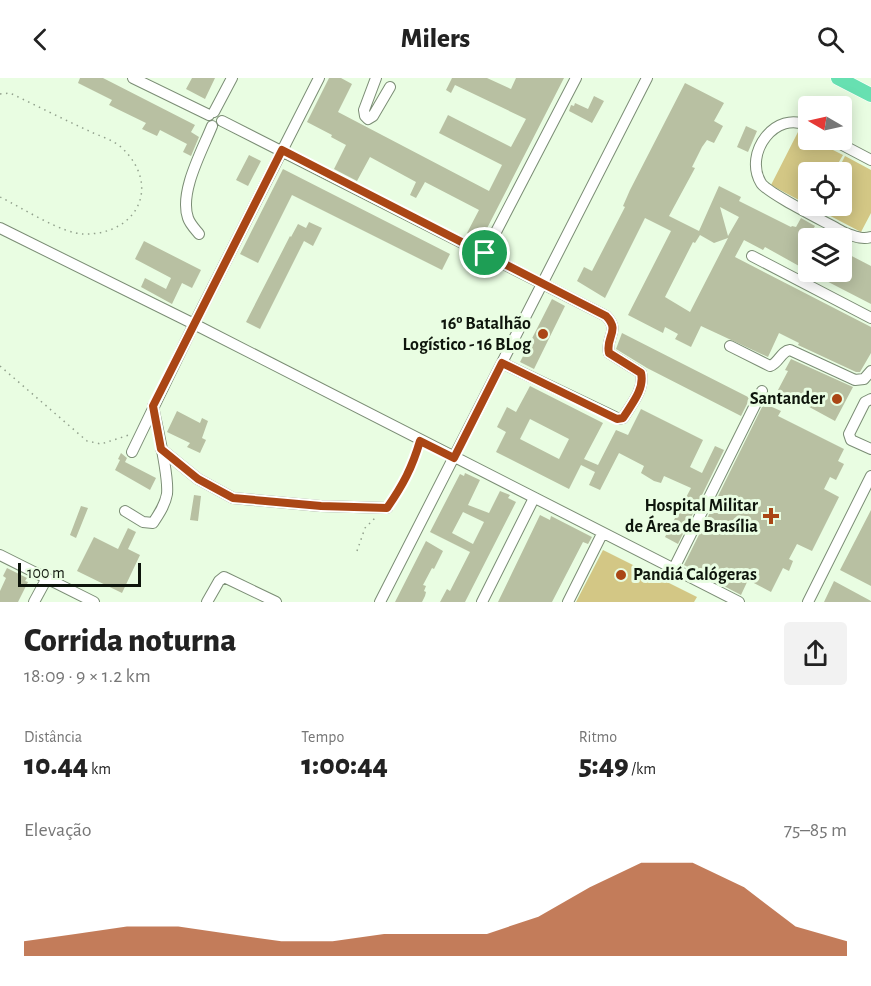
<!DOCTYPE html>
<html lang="pt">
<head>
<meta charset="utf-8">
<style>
  :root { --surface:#fff; --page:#f2f2f2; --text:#222; --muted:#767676; --accent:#aa4615 }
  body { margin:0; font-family:"Alegreya Sans",sans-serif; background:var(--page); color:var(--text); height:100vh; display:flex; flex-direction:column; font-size:22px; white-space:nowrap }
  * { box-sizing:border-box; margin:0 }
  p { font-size:20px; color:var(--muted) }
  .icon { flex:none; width:33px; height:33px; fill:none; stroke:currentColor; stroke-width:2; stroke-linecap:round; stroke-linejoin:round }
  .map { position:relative; height:524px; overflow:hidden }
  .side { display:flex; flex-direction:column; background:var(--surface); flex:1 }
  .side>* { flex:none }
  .needle { width:39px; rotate:279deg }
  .fabs { position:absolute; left:798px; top:18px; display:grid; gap:12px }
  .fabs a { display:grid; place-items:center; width:54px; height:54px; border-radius:6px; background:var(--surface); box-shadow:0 3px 15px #0003; font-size:30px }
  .scale { position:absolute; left:18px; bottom:15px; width:123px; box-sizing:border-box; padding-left:6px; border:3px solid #0e150c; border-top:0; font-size:16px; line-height:21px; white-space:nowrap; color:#0e150c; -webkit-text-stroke:4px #e9fde2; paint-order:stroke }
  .pin { position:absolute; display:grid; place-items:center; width:51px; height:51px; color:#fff; margin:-26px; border:3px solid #fff; border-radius:50%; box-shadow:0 2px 6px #0007 }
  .round { display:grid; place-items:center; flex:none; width:63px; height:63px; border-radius:6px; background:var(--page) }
  .headline { display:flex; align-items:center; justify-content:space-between; height:102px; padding:0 24px }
  h1 { font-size:33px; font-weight:800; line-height:45px }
  .stats { display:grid; grid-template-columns:repeat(3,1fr); gap:9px; height:102px; padding:6px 24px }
  .stats div { display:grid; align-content:center }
  .stats b { font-size:30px; font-weight:800 }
  .stats small { font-size:16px; font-weight:400 }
  .stats p { font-size:16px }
  .chart { height:168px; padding:12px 24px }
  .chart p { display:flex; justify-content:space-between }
  .chart svg { width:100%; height:108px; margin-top:6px; fill:var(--accent); opacity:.7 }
  header { display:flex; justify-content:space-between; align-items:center; height:78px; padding:0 24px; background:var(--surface); font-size:27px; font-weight:800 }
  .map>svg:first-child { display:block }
  .green { fill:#d3c785 }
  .building { fill:#b8c0a2; fill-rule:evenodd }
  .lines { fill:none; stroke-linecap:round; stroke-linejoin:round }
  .minor-casing { stroke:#7b8d75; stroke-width:12 }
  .major-casing { stroke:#fff; stroke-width:15 }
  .path { stroke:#92a18d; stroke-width:1.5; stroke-dasharray:1.5 4.5; stroke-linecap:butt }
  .minor { stroke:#fff; stroke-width:10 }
  .major { stroke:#67e0b1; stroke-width:14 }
  .route-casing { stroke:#fff; stroke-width:12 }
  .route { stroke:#aa4615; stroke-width:8 }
  .poi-dot { fill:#aa4615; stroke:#e9fde2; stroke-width:2 }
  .labels { text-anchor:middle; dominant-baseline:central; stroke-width:6; stroke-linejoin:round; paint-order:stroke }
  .poi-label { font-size:18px; font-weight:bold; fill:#0e150c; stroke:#e9fde2; text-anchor:end }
</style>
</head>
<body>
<header><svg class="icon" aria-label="back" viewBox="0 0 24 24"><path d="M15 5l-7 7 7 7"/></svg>Milers<svg class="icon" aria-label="search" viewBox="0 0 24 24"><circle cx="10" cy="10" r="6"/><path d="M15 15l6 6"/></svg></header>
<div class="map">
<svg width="871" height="524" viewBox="0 0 871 524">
  <rect width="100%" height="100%" fill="#e9fde2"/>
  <path class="green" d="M798,54L808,59V62H813L843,77L833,94H808V127L771,107Z
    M845,78L871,92V135L861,154L817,131L819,128H842V94H837Z
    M603,472L697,519L694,524H576Z"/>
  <path class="building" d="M80,0H103L195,47L191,54L199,59L191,78L183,74L187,66L160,52L157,58L142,51L146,45L109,27L112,22L78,5Z
    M192,0H215L205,21L186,11Z
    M329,0H341L352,6L338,34L489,113L502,87L439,55L448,37L511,69L526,41L455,7L451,15L446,12L452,0H487L511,11L516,0H564L481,162L467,155L479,132L425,104L416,120L410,117L416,104L370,79L357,103L334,91L346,67L331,59L332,57L307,44Z
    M685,5L724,25L714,43L723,48L714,65L707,62L702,69L692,89L695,90L669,138L699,153L719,108L741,119L739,123L791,149L792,148L796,149L801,140L815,148L808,160V193L765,169L763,172L744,162L735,179L871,249V275L860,294H856L798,267L799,265L779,255L768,279L701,248L691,269L675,261L678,256L665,249L663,255L628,237L671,153L645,140L605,220L577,203L584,189L592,193L625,129L623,128L630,112ZM720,129L739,139L728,158ZM700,157L714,165L728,160L690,234L665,219L693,164L695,165Z
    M594,18L604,23L592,45L569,33L571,27L574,28L575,25L588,31Z
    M746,48L757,53L748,74L737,69Z
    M249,77L261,83L248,108L236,102Z
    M283,91L450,176L442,192L292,117L258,185L240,176Z
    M309,144L322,150L313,168L304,163L260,251L246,244L290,158L291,159L298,146L306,150Z
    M144,163L201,192L192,210L182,205L172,226L141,209L145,200L166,211L171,200L135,181Z
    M842,173L871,188V226L809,194H842Z
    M552,221L565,228L534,291L520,284Z
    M622,255L750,320L741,338L647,290L616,271Z
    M791,281L853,309L835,343L778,312L788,293L785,292Z
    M530,308L603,345L584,381L598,387L616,352L628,357L641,331L703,362L690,389L702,395L715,368L724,372L678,466L665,459L691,410L664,398L661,405L654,403L641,395L644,388L619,375L600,412L589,407L595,394L581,387L569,411L496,374L506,354L497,349L507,329L516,334ZM530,341L569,361L559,381L520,361Z
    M771,315L778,319L772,329L781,333L778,338L844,371L838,383L844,386L836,402L830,399L824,411L839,419L812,473L797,466L789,481L793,483L789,493L783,490L771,514L748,502L741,517L684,487L764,325Z
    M177,333L200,345L202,340L208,343L202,360L206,362L200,375L187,369L190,365L167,354Z
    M121,375L127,380L125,384L156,400L150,412L115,392L120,382L118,381Z
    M465,395L480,402L468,427L489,435L500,413L510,417L508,420L516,424L465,524H440L447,511L450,513L470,474L430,454L460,396L464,398ZM463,434L484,444L473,466L452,455Z
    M194,417L201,418L198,443L190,442Z
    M81,428L88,430L76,460L70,457Z
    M871,432V508L840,492Z
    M540,437L550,442L551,438L592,459L588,466L583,464L552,524H498Z
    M128,450L136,454L128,471L140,477L122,515L77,493L94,459L118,471Z
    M426,463L443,473L434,491L432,490L423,507L426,508L424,513L426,514L425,518L422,524H395Z
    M7,490L27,500L25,503L28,504L18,524H0V513L6,500L3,498Z
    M834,503L871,523V524H824Z"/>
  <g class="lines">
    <defs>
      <path id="minor" d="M133,0L209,37
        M376,0L364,32L365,38L368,41L373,38L390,9
        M214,34L232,0
        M222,43L606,238C621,253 605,259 609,275L641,295C645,311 631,327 623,340L619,341L502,285
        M808,48C776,31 743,75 761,105C768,116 830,146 845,155C854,158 862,162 871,159
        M833,62L871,82
        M0,150L194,246L739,524
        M199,156C195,151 190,146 188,140C179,114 202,73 212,48
        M485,175L576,0
        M752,178L871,240
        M730,268L770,288C779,285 781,273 790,272L855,302L864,301L871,293
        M871,321L865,324L849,356L851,362L871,371
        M161,371L198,401L233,420L320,428L387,430
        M132,374L194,246L319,0
        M125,433L143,444L153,445C159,436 165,427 167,416C169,397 157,349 153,328
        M0,477L94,524
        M674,490L762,313
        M34,524L47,500
        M207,524L219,503L224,499L276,524
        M380,524L647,0
        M482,524L534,420
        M568,524L602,456
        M808,524L871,398"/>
      <path id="major" d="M838,0L871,17"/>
    </defs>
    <use href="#minor" class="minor-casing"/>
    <use href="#major" class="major-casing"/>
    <path class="path" d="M0,16L10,15C37,28 63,41 89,53C99,58 114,62 122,70C162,108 137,157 84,156C62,156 21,129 0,119
      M0,288L87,363L101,366L129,357
      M393,421L404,405L417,372
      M357,473L365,450L375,440"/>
    <use href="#minor" class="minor"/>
    <use href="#major" class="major"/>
  </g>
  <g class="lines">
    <defs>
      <path id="route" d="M282,72L606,238C621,253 605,259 609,275L641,295C645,311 631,327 623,340L617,341L502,285L454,380L420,363C412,390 403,407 387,430L321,428L233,420L198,401L161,371L153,328Z"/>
    </defs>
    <use href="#route" class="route-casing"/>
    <use href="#route" class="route"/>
  </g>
  <g class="poi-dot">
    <circle cx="543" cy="256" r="6"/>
    <circle cx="837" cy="321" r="6"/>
    <path d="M768 429h6v6h6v6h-6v6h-6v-6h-6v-6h6z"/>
    <circle cx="621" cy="497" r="6"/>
  </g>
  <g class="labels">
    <g class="poi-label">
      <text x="531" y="246">16º Batalhão<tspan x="531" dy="21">Logístico - 16 BLog</tspan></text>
      <text x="825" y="321">Santander</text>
      <text x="758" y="428">Hospital Militar<tspan x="758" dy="21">de Área de Brasília</tspan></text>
      <text x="633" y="497" text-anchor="start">Pandiá Calógeras</text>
    </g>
  </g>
</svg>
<div class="fabs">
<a><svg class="needle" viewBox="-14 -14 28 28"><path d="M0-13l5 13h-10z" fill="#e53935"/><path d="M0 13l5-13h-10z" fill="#767676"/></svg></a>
<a><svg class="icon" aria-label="locate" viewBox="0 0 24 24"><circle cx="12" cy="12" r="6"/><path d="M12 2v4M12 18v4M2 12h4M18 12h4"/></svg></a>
<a><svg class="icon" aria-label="layers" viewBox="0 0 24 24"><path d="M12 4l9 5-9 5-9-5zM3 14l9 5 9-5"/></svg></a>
</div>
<div class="scale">100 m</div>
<div class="pin" style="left:485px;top:175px;background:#1e9e55"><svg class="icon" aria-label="arrive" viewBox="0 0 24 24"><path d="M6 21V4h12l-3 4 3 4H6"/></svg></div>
</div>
<section class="side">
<div class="headline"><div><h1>Corrida noturna</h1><p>18:09 · 9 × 1.2 km</p></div><a class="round"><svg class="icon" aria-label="share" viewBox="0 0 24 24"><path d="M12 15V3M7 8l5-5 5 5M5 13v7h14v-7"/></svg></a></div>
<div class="stats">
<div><p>Distância</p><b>10.44<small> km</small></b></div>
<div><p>Tempo</p><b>1:00:44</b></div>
<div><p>Ritmo</p><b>5:49<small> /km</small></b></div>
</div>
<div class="chart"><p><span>Elevação</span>75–85 m</p>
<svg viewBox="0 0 160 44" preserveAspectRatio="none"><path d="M0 44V38L10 35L20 32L30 32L40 35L50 38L60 38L70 35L80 35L90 35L100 28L110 16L120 6L130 6L140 16L150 32L160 38V44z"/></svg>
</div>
</section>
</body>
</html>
